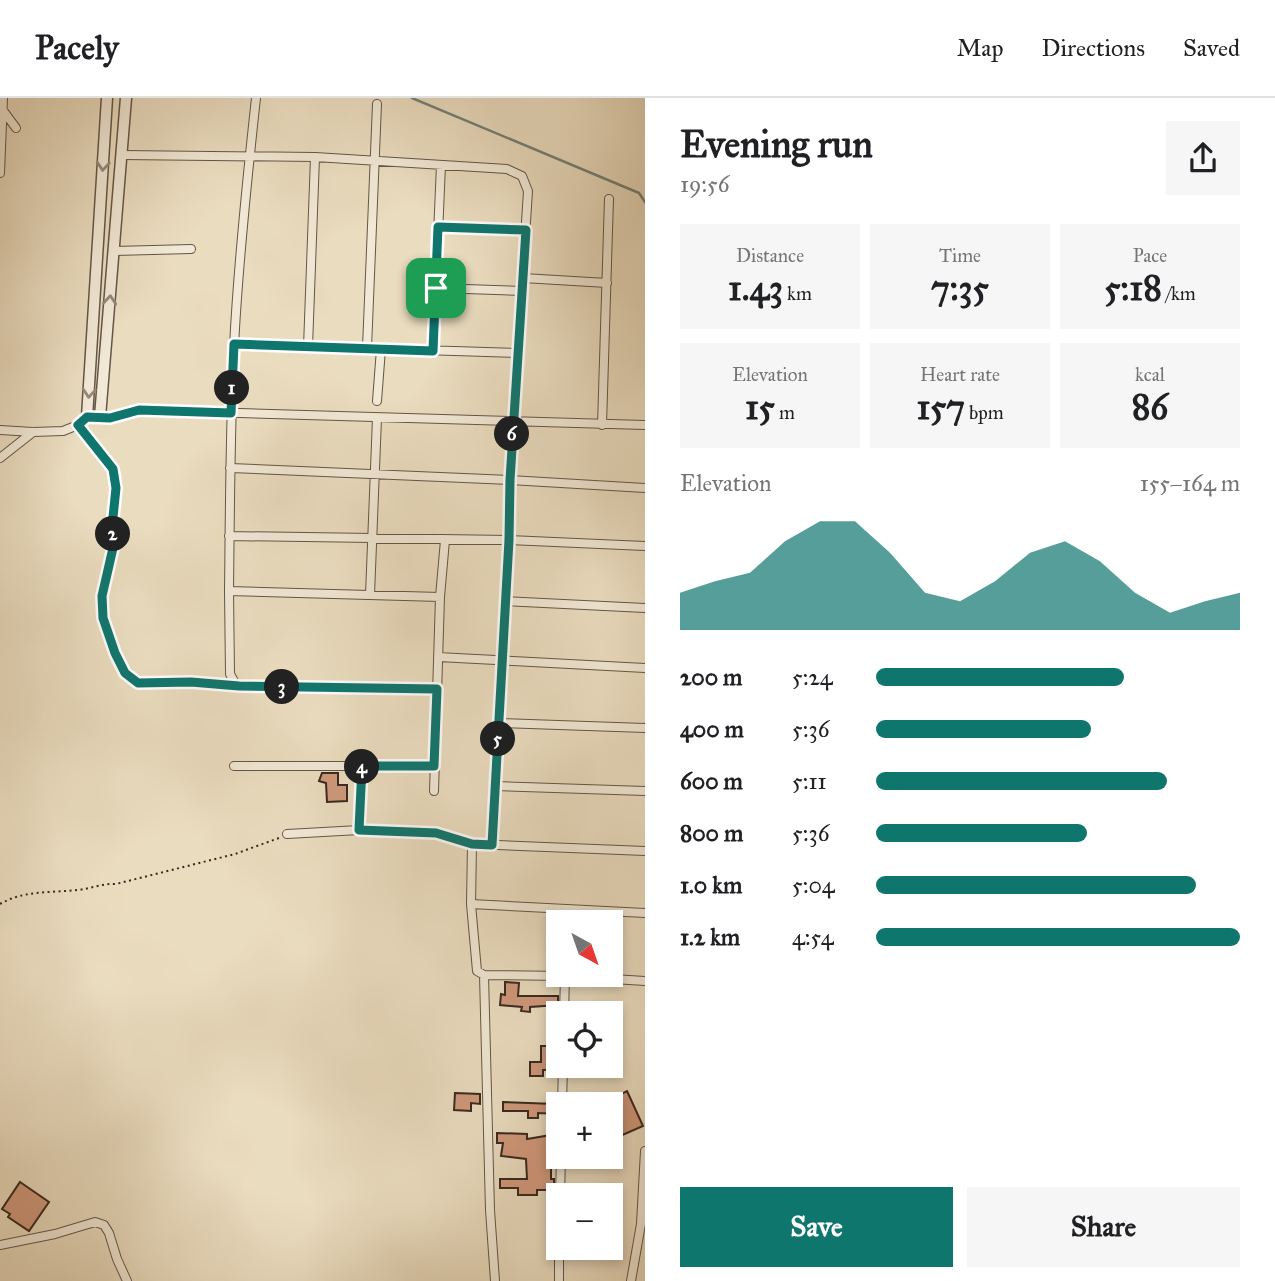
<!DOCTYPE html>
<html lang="en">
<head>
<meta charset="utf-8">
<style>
  :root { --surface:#fff; --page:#f6f6f6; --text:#202124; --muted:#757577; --line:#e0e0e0; --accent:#0f766e }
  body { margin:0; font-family:"IM FELL Great Primer",serif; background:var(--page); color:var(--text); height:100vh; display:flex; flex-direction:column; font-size:26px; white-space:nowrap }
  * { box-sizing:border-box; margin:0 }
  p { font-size:23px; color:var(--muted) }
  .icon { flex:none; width:38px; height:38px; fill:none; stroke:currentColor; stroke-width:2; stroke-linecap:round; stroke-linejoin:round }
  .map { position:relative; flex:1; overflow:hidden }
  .drawer { display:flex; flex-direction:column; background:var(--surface); width:630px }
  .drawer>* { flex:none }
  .needle { width:46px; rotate:140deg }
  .controls { position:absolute; left:546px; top:812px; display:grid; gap:14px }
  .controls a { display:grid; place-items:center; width:77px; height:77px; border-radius:0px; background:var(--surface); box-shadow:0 4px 10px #0003; font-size:35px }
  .pin { position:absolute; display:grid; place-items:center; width:60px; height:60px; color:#fff; margin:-30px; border-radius:14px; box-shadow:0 4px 10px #0006 }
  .km { position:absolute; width:35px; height:35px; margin:-18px; border-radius:50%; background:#222; color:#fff; font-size:19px; line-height:35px; text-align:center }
  .round { display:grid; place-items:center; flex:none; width:74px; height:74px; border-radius:0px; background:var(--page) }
  .summary { display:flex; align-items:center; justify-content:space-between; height:119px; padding:0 35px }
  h1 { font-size:38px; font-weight:700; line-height:52px }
  .stats { display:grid; grid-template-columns:repeat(3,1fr); gap:10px; height:119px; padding:7px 35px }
  .stats div { display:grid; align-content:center; border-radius:0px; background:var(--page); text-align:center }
  .stats b { font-size:35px; font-weight:700 }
  .stats small { font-size:19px; font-weight:400 }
  .stats p { font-size:19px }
  .chart { height:196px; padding:14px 35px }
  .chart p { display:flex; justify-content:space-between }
  .chart svg { width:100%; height:126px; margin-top:7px; fill:var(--accent); opacity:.7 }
  .cta { display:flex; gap:14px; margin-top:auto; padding:14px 35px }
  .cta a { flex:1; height:80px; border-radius:0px; background:var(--accent); color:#fff; font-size:28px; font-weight:700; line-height:80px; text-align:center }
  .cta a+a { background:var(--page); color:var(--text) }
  ul { padding:0 35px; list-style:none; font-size:23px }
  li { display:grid; grid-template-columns:112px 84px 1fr; align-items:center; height:52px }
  li i { height:18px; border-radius:9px; background:var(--accent) }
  header { display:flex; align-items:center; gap:42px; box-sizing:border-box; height:98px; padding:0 35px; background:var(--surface); border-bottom:2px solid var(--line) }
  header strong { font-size:33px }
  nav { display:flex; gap:38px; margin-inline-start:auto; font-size:24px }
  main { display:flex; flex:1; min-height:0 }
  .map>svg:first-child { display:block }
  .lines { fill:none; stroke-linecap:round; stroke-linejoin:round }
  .stream { stroke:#728179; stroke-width:2.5 }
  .building { fill:#d0997c; stroke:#382920; stroke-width:2 }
  .minor-casing { stroke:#645648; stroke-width:10 }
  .tertiary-casing { stroke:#645648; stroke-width:13 }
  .path { stroke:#382920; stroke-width:2; stroke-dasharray:2 3.5; stroke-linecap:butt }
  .minor { stroke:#f1e8d5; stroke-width:8 }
  .tertiary { stroke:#f1e8d5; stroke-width:10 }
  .oneway { stroke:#94887a }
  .route-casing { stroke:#fff; stroke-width:14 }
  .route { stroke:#0f766e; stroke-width:9 }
</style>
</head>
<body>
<header>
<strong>Pacely</strong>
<nav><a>Map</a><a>Directions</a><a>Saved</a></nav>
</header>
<main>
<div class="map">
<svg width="645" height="1183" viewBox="0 0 645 1183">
  <rect width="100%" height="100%" fill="#eadcbf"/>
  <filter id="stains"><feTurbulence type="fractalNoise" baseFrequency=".00286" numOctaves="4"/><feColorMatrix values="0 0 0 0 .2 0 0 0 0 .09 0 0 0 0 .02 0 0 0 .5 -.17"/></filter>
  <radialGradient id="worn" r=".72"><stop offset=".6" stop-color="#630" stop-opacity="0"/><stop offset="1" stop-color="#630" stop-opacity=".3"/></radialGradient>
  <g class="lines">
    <path class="stream" d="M412,0L639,95L645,104"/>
  </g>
  <path class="building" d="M322,675H338V687H347V703L327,704L326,685L319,683Z
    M505,884L519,885L518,898H558V907L530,909V914L521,913L522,909L500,907L501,896L505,897Z
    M541,948H558V964L556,972H543V978H530V964H541Z
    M627,993L643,1028L611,1042V1001Z
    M455,995L480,996V1006L471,1005V1013L454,1012Z
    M503,1004L555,1006L558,1011V1016L538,1015V1020H528V1013H503Z
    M497,1035L527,1036V1041L557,1036L558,1053L555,1056L554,1064L551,1065V1081H554V1092H537V1097H518V1090H500V1081H527L526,1061L501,1058L503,1045H497Z
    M568,1059H609L608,1070L567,1065Z
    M20,1084L49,1104L29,1133L8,1119L10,1116L2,1111Z"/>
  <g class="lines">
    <defs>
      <path id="minor" d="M2,11L16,30
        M122,57L315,59L507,71L522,78L528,93L513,325L510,382L509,442L492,747
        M0,75L3,0
        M438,129L526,132
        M114,153L191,151
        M523,180L607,185
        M436,190L522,193
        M234,246L518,255
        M308,249L315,59
        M367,250L377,6
        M433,253L441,67
        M377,303L381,251
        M602,327L609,101
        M0,332L33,334L63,333L78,327L87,319L110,320L139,312L645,327
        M0,360L33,334
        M230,370L510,382L645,390
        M229,438L509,442L645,448
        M229,493C230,412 230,330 234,249C238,166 247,82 256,0
        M370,497L377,320
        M505,503L645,510
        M438,559L645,570
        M437,591L239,588L235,585L230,576L229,493L440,499
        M499,625L645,630
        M234,668H434
        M495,688L645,693
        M434,693L440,499L445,442
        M359,732L362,668
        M287,736L359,732L436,735L472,746
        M471,806L472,746L645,753
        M645,815L471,806L477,873L484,877L565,878L645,883
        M484,877L490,1112L495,1183
        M564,915L565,878
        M562,1006L563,968
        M560,1097L561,1059
        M0,1147L55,1136L95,1124L104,1127L109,1135L117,1161L127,1183
        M559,1183V1150
        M631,1183L641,1126L645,1053"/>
      <path id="tertiary" d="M87,319L107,0
        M100,319L126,0"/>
    </defs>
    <use href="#minor" class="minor-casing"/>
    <use href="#tertiary" class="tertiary-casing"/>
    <path class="path" d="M83,333L113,371L116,390L112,429L113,450L102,498L103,520L115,556L125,575L138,585H191L225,587
      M0,806C24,792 51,795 77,792C91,791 102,785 116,786L235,756L279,740"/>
    <use href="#minor" class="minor"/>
    <use href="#tertiary" class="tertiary"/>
  </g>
  <defs><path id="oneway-chevron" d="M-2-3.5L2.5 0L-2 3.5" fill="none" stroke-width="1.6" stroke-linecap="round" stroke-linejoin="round" transform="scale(1.75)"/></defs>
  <g class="oneway">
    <use href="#oneway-chevron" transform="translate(103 68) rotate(94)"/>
    <use href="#oneway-chevron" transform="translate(110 202) rotate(-85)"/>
    <use href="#oneway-chevron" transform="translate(89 295) rotate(94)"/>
  </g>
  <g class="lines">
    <defs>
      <path id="route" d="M438,129L526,132L510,382L509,442L492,747L472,746L436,735L359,732L362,668H434L437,591L239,588L191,584L138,585L125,575L115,555L103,520L102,498L113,450L112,429L116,390L113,371L78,327L87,319L110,320L139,312L231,315L234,246L433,253Z"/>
    </defs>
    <use href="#route" class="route-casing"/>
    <use href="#route" class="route"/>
  </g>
  <rect width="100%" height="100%" filter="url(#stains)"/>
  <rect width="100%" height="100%" fill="url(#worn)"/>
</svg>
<div class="controls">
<a><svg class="needle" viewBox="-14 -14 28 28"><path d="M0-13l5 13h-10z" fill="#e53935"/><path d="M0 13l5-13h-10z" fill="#757577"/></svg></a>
<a><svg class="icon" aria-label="locate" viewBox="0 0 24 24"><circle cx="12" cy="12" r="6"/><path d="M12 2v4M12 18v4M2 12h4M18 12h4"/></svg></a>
<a>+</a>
<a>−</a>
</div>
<div class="pin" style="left:436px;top:190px;background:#1e9e55"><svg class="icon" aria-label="arrive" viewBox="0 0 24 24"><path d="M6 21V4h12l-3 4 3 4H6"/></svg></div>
<b class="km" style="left:232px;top:290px">1</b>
<b class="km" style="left:113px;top:436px">2</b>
<b class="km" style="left:282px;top:589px">3</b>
<b class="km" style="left:362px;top:669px">4</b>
<b class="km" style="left:498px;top:641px">5</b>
<b class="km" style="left:512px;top:336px">6</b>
</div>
<section class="drawer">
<div class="summary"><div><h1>Evening run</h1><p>19:56</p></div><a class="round"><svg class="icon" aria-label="share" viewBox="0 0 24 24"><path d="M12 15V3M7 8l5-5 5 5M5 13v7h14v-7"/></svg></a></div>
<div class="stats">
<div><p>Distance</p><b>1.43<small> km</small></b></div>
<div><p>Time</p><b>7:35</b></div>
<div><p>Pace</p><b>5:18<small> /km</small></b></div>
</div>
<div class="stats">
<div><p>Elevation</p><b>15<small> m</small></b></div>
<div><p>Heart rate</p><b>157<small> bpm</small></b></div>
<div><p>kcal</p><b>86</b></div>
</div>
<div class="chart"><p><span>Elevation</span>155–164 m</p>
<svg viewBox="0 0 160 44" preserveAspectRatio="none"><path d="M0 44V31L10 27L20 24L30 13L40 6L50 6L60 17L70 31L80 34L90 27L100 17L110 13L120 20L130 31L140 38L150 34L160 31V44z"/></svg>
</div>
<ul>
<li><b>200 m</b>5:24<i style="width:68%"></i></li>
<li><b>400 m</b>5:36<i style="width:59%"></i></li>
<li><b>600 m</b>5:11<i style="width:80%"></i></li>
<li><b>800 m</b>5:36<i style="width:58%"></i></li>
<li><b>1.0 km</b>5:04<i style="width:88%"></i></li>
<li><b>1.2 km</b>4:54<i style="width:100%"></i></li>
</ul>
<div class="cta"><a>Save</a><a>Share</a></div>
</section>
</main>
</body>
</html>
